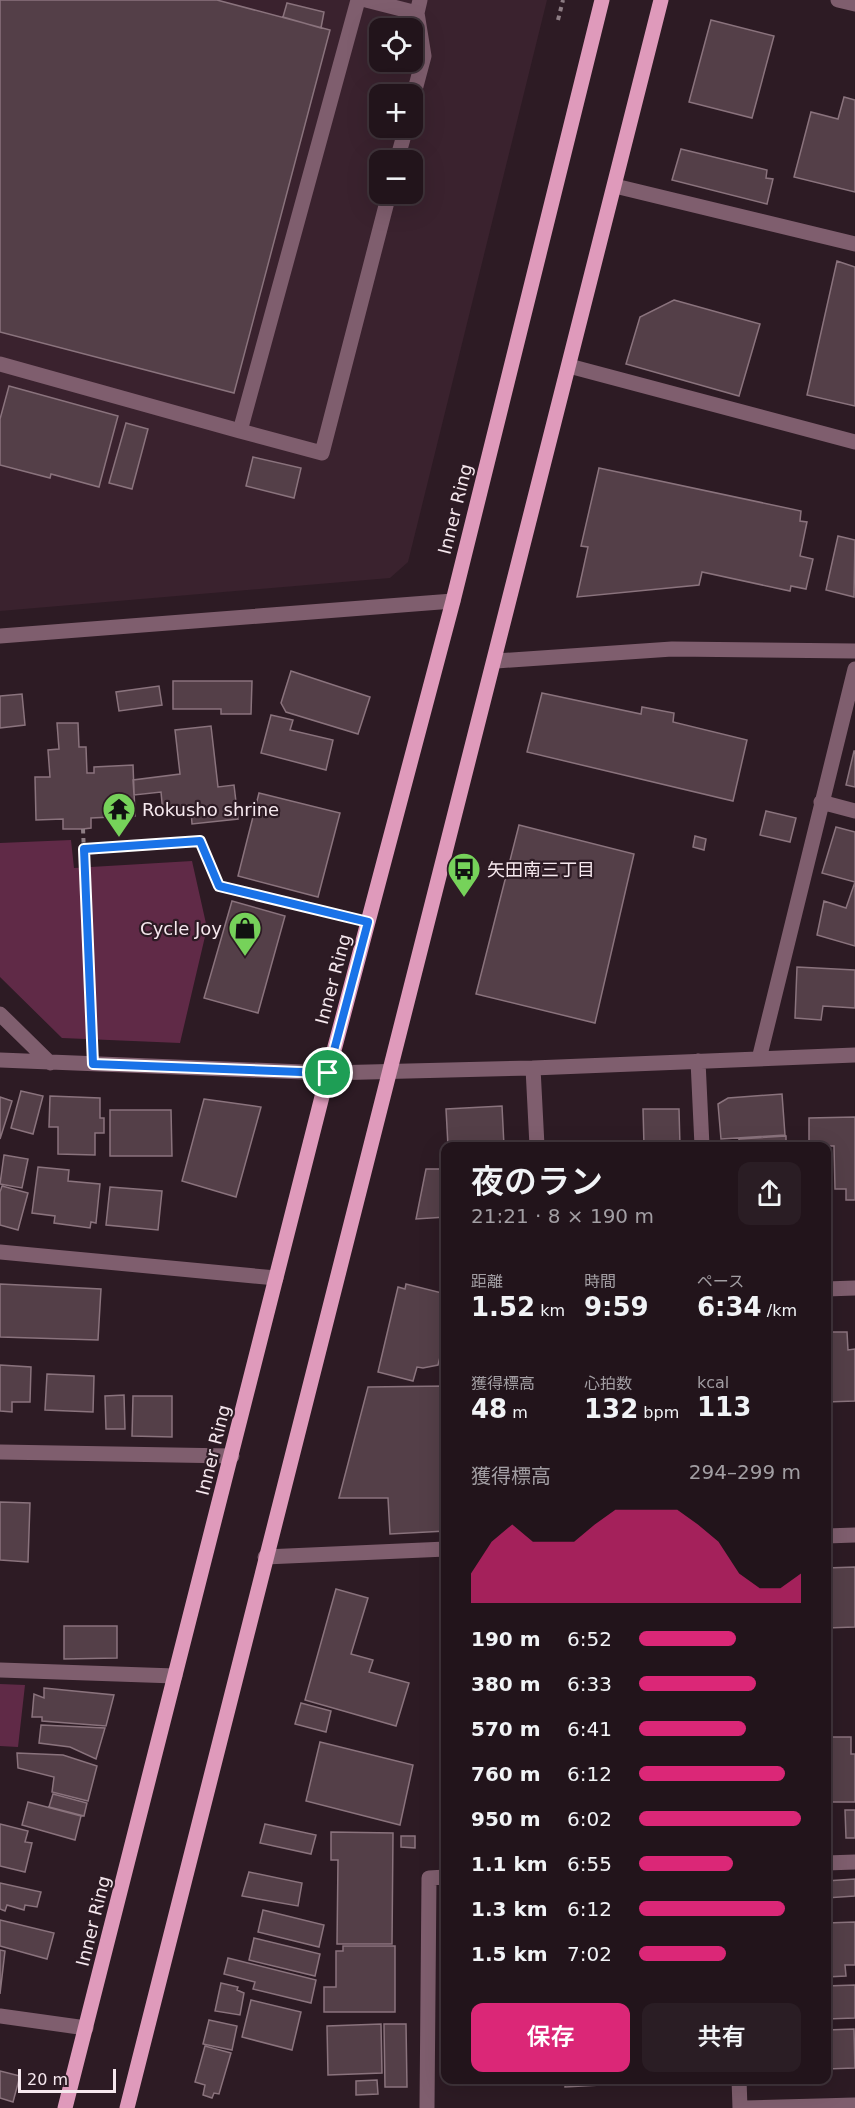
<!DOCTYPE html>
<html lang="ja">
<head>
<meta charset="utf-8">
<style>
  :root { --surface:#22141b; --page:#2a1d24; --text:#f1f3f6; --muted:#a29ea3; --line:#3f333a; --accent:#db2777 }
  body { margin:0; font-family:"DejaVu Sans","Noto Sans JP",sans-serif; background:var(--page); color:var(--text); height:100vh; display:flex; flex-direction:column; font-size:22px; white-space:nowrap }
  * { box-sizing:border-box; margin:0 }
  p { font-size:20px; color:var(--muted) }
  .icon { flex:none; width:33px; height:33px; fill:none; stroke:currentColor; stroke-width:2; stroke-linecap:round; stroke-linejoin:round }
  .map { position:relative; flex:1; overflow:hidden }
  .panel { position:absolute; left:441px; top:1142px; width:390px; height:942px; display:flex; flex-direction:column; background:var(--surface); border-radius:12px; box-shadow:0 6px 24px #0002,0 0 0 2px var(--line) }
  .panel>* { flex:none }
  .tools { position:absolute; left:369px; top:18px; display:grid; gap:12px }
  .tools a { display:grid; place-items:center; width:54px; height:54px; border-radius:12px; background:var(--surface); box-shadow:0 6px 24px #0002,0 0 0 2px var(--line); font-size:30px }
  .scale { position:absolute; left:18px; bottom:15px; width:98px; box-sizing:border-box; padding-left:6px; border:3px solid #f6e8ee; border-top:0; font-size:16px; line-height:21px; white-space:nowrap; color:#f6e8ee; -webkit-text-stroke:4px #2d1b24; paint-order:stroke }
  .pin { position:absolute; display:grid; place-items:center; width:51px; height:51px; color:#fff; margin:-26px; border:3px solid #fff; border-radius:50%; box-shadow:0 2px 6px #0007 }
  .round { display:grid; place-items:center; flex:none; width:63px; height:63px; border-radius:12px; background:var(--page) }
  .headline { display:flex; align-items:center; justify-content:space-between; height:102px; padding:0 30px }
  h1 { font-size:33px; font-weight:600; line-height:45px }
  .figures { display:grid; grid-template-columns:repeat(3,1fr); gap:9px; height:102px; padding:6px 30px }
  .figures div { display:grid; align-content:center }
  .figures b { font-size:26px; font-weight:600 }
  .figures small { font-size:16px; font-weight:400 }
  .figures p { font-size:16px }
  .chart { height:168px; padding:12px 30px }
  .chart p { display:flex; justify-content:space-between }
  .chart svg { width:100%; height:108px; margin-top:6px; fill:var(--accent); opacity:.7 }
  .primary-button { display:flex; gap:12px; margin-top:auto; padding:12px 30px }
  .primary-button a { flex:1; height:69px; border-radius:12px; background:var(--accent); color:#fff; font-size:24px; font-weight:600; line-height:69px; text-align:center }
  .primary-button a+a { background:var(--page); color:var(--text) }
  ul { padding:0 30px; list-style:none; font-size:20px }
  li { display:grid; grid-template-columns:96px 72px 1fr; align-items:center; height:45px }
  li i { height:15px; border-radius:8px; background:var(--accent) }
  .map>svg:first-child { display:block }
  .built { fill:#3a222e; fill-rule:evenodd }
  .green { fill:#602a47 }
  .building { fill:#543f48; stroke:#8a737d; stroke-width:1.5 }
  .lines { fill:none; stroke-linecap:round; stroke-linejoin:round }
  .path { stroke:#8d7d84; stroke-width:4; stroke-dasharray:4.5 4.5; stroke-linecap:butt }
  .minor { stroke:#7f5e6e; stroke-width:15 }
  .major { stroke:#df9abb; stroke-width:15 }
  .route-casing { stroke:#fff; stroke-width:12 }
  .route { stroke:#1a73e8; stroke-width:8 }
  .labels { text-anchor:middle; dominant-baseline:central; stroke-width:4.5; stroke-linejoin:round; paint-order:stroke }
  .street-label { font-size:18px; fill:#f6e8ee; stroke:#2d1b24 }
  .poi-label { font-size:18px; fill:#f6e8ee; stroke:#2d1b24; text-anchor:start }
</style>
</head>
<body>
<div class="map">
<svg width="855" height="2108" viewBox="0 0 855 2108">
  <rect width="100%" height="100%" fill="#2d1b24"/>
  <path class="built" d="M0,0H547L408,562L390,578L0,611ZM380,28H412V62H380ZM380,94H412V128H380ZM380,160H412V194H380Z"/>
  <path class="green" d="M71,840L74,868L192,861L207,928L180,1043L62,1038L0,977V843Z
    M0,1684L25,1685L18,1747L0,1746Z"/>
  <path class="building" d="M0,0H217L330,30L234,393L0,332Z
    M287,3L324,12L321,28L283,17Z
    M711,20L774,36L752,118L689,102Z
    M844,97L855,100V192L794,177L811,112L838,119Z
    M681,149L767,170L766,178L773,179L767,204L672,180Z
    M837,261L855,267V406L807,395Z
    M674,300L760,324L739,396L626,364L640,317Z
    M9,386L118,416L99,487L51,474L50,478L0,465V419Z
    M126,423L148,429L132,489L109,483Z
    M253,457L301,468L294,498L246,486Z
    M599,468L801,511L800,521L807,522L800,556L813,559L806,589L791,586L790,591L702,572L699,585L577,597L588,547L581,546Z
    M838,536L855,540L854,597L826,590Z
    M291,671L370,697L358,734L286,712L281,703Z
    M173,681H252L251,714H221V709H173Z
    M159,686L162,705L119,711L116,692Z
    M542,693L641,714L642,707L674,713L673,722L747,740L733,801L527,752Z
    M22,694L25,725L0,728V696Z
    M271,715L293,720L290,730L333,740L326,770L261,753Z
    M57,723H78L79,747H86L87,773H94V767L133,765L135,816L91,818V828L83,829H63V819L36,820L35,777H50L48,750L59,749Z
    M211,726L218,787L234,785L238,819L192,824L191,810L163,813L161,792L134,795L133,780L180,774L175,730Z
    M854,751H855V787L846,785Z
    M259,793L340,813L318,897L238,876Z
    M766,811L796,818L790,842L760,835Z
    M519,825L634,854L595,1023L476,994Z
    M836,827L855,832V946L817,935L824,901L846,908L855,882L822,873Z
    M695,836L706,839L704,850L693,847Z
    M232,901L285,916L258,1013L204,998Z
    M797,967L855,970V1008L823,1006L821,1020L795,1018Z
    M21,1091L43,1096L33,1134L11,1128Z
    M782,1094L785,1135L721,1139L718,1104L728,1098Z
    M50,1096L100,1098V1118H104V1133H95V1155L58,1154V1127H49Z
    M0,1097L12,1101L0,1139Z
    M204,1099L261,1107L236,1197L182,1181Z
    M502,1106L504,1146H448L446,1109Z
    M643,1109H679L680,1146H644Z
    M110,1110H171L172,1156H110Z
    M855,1117V1200H846V1189H835L834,1146H809V1118Z
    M786,1136V1146H739V1139Z
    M4,1155L28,1159L22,1188L0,1184Z
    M38,1167L69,1170L68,1181L100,1184L96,1223L91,1222L90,1228L54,1223L55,1216L32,1213Z
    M426,1169H446V1217L416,1219Z
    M2,1186L28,1193L18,1230L0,1225V1192Z
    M110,1187L162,1191L158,1230L106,1225Z
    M0,1284L101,1289L98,1340L0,1337Z
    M406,1284L446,1294V1333L438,1365L423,1368L417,1367L413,1381L378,1372L398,1287L405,1289Z
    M826,1332H847L848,1350L855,1349V1401L826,1402Z
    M0,1365L31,1367L30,1402H12V1412L0,1411Z
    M47,1374L94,1376L93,1412L45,1410Z
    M446,1386V1531L390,1534L388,1498H339L368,1387Z
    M124,1395L125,1429H106L105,1396Z
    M133,1396H172V1437L132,1436Z
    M0,1502L30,1503L28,1562L0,1560Z
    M855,1567V1627L826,1628V1568Z
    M336,1589L368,1598L351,1654L373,1660L369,1672L409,1683L396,1726L305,1700Z
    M64,1626H117V1658L64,1659Z
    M44,1688L114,1695L106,1726L42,1721V1717H32L34,1694L44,1698Z
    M301,1703L331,1711L326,1732L295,1724Z
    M41,1725L105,1728L96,1759L70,1747L39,1743Z
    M826,1737H851V1754H855V1802H826Z
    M320,1742L413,1765L400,1825L306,1801Z
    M17,1753L63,1755L97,1766L88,1801L52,1792L54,1777L18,1768Z
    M53,1794L87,1803L84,1816L49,1807Z
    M28,1802L81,1816L75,1840L22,1825Z
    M845,1810H855V1838H846Z
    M0,1824L28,1831L25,1842L32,1843L25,1872L0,1866Z
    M265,1824L316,1835L311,1854L260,1843Z
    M331,1832L393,1833L392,1944H337L338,1860H331Z
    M401,1836H415V1848L401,1847Z
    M249,1872L302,1883L298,1906L242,1896Z
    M855,1879V1896L826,1898V1881Z
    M0,1883L41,1892L37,1907L25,1905L24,1910L7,1905L5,1911L0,1909Z
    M263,1910L324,1925L319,1947L258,1932Z
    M0,1920L54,1933L47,1959L0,1946Z
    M855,1922V1965H845L846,1976L826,1977V1923Z
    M254,1938L320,1954L315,1976L249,1960Z
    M343,1946H395V2012H324V1987H336V1951H343Z
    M0,1950L5,1951L0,1994Z
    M228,1958L316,1980L311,2003L253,1989L255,1982L224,1974Z
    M221,1983L238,1987L237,1990L244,1993L240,2015L215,2011Z
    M855,1985V2018L826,2019V1986Z
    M251,2000L301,2012L292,2050L242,2037Z
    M209,2020L237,2026L232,2050L203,2044Z
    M381,2024L382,2073L328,2075L327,2026Z
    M384,2024H406L407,2087H385Z
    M854,2029L855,2068L826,2069V2030Z
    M205,2046L231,2053L219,2094L214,2093L212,2098L203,2095L205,2085L195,2082Z
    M0,2071L20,2076L13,2102L0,2098Z
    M451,2079H525V2083H451Z
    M565,2079H638V2083L565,2087Z
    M377,2080L378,2094L356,2095V2081Z"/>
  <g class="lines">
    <path class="path" d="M558,20L563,0
      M83,829L92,1039
      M84,849L199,841L219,886L344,916"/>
    <path class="minor" d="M366,0L417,13L420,0
      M838,0L855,4
      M412,101L424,56L417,13
      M397,160L406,128
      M615,186L855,244
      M0,364L240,431L358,0
      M569,366L855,442
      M240,431L322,453L389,194
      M0,636L453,601
      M496,661L672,649L855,651
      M821,802L855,811
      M0,1014L50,1063
      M759,1059L855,669
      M0,1060L328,1073L533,1068L855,1055
      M698,1061L702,1146
      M533,1068L537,1146
      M0,1252L276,1278
      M826,1289L855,1288
      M0,1452L232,1456
      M826,1536L855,1535
      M265,1557L446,1549
      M0,1670L175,1676
      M826,1863L855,1862
      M0,2016L86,2028
      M739,2079L740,2108
      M427,2108L429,1878L446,1877
      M745,2108L855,2105"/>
    <path class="major" d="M65,2108L328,1073L453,601L602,0
      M127,2108C303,1405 488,704 661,0"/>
  </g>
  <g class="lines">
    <defs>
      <path id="route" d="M200,841L219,886L368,922L328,1073L93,1064L84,849Z"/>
    </defs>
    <use href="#route" class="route-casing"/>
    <use href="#route" class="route"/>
  </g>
  <defs>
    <symbol id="temple-pin" viewBox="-11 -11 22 30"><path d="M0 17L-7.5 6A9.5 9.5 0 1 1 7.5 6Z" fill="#76d25a" stroke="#2d1b24"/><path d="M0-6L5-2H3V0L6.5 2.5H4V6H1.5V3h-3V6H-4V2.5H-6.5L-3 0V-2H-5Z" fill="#111"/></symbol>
    <symbol id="bus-pin" viewBox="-11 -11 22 30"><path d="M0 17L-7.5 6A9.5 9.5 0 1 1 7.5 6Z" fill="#76d25a" stroke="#2d1b24"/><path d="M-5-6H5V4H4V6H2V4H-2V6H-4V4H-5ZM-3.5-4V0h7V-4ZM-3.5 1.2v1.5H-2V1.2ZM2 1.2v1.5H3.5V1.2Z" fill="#111"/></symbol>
    <symbol id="shop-pin" viewBox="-11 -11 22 30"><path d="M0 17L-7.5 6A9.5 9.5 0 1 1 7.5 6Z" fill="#76d25a" stroke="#2d1b24"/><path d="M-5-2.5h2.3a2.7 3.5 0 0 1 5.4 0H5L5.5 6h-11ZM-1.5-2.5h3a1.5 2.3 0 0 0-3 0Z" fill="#111"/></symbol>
  </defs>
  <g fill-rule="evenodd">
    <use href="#temple-pin" x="100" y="790" width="38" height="52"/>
    <use href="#bus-pin" x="445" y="850" width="38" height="52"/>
    <use href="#shop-pin" x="226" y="909" width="38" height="52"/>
  </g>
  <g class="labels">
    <g class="street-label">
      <text transform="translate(455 509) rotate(-76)">Inner Ring</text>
      <text transform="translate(333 979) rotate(-75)">Inner Ring</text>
      <text transform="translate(213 1450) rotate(-76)">Inner Ring</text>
      <text transform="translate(93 1921) rotate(-76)">Inner Ring</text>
    </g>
    <g class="poi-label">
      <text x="142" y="809">Rokusho shrine</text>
      <text x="487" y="869">矢田南三丁目</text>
      <text x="222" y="928" text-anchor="end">Cycle Joy</text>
    </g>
  </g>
</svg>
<div class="tools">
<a><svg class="icon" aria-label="locate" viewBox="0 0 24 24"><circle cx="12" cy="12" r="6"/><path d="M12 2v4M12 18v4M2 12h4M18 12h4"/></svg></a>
<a>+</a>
<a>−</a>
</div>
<div class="scale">20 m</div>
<div class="pin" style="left:328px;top:1073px;background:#1e9e55"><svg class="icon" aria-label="arrive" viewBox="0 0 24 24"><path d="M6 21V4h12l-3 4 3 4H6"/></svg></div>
<section class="panel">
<div class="headline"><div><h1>夜のラン</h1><p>21:21 · 8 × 190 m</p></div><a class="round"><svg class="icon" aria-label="share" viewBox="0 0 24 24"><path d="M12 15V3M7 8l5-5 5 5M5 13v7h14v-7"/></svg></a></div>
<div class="figures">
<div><p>距離</p><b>1.52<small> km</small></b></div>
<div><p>時間</p><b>9:59</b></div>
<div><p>ペース</p><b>6:34<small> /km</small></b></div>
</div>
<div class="figures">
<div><p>獲得標高</p><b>48<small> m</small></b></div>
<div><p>心拍数</p><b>132<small> bpm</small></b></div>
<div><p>kcal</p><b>113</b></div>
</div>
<div class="chart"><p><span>獲得標高</span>294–299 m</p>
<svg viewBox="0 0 160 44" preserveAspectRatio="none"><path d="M0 44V32L10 19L20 12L30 19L40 19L50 19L60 12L70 6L80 6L90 6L100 6L110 12L120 19L130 32L140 38L150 38L160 32V44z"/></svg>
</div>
<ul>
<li><b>190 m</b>6:52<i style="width:60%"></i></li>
<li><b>380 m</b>6:33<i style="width:72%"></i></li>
<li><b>570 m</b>6:41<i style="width:66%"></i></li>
<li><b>760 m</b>6:12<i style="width:90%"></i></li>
<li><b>950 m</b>6:02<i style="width:100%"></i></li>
<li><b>1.1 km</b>6:55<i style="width:58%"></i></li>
<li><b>1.3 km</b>6:12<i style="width:90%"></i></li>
<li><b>1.5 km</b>7:02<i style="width:54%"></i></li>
</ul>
<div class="primary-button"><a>保存</a><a>共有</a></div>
</section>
</div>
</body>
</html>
